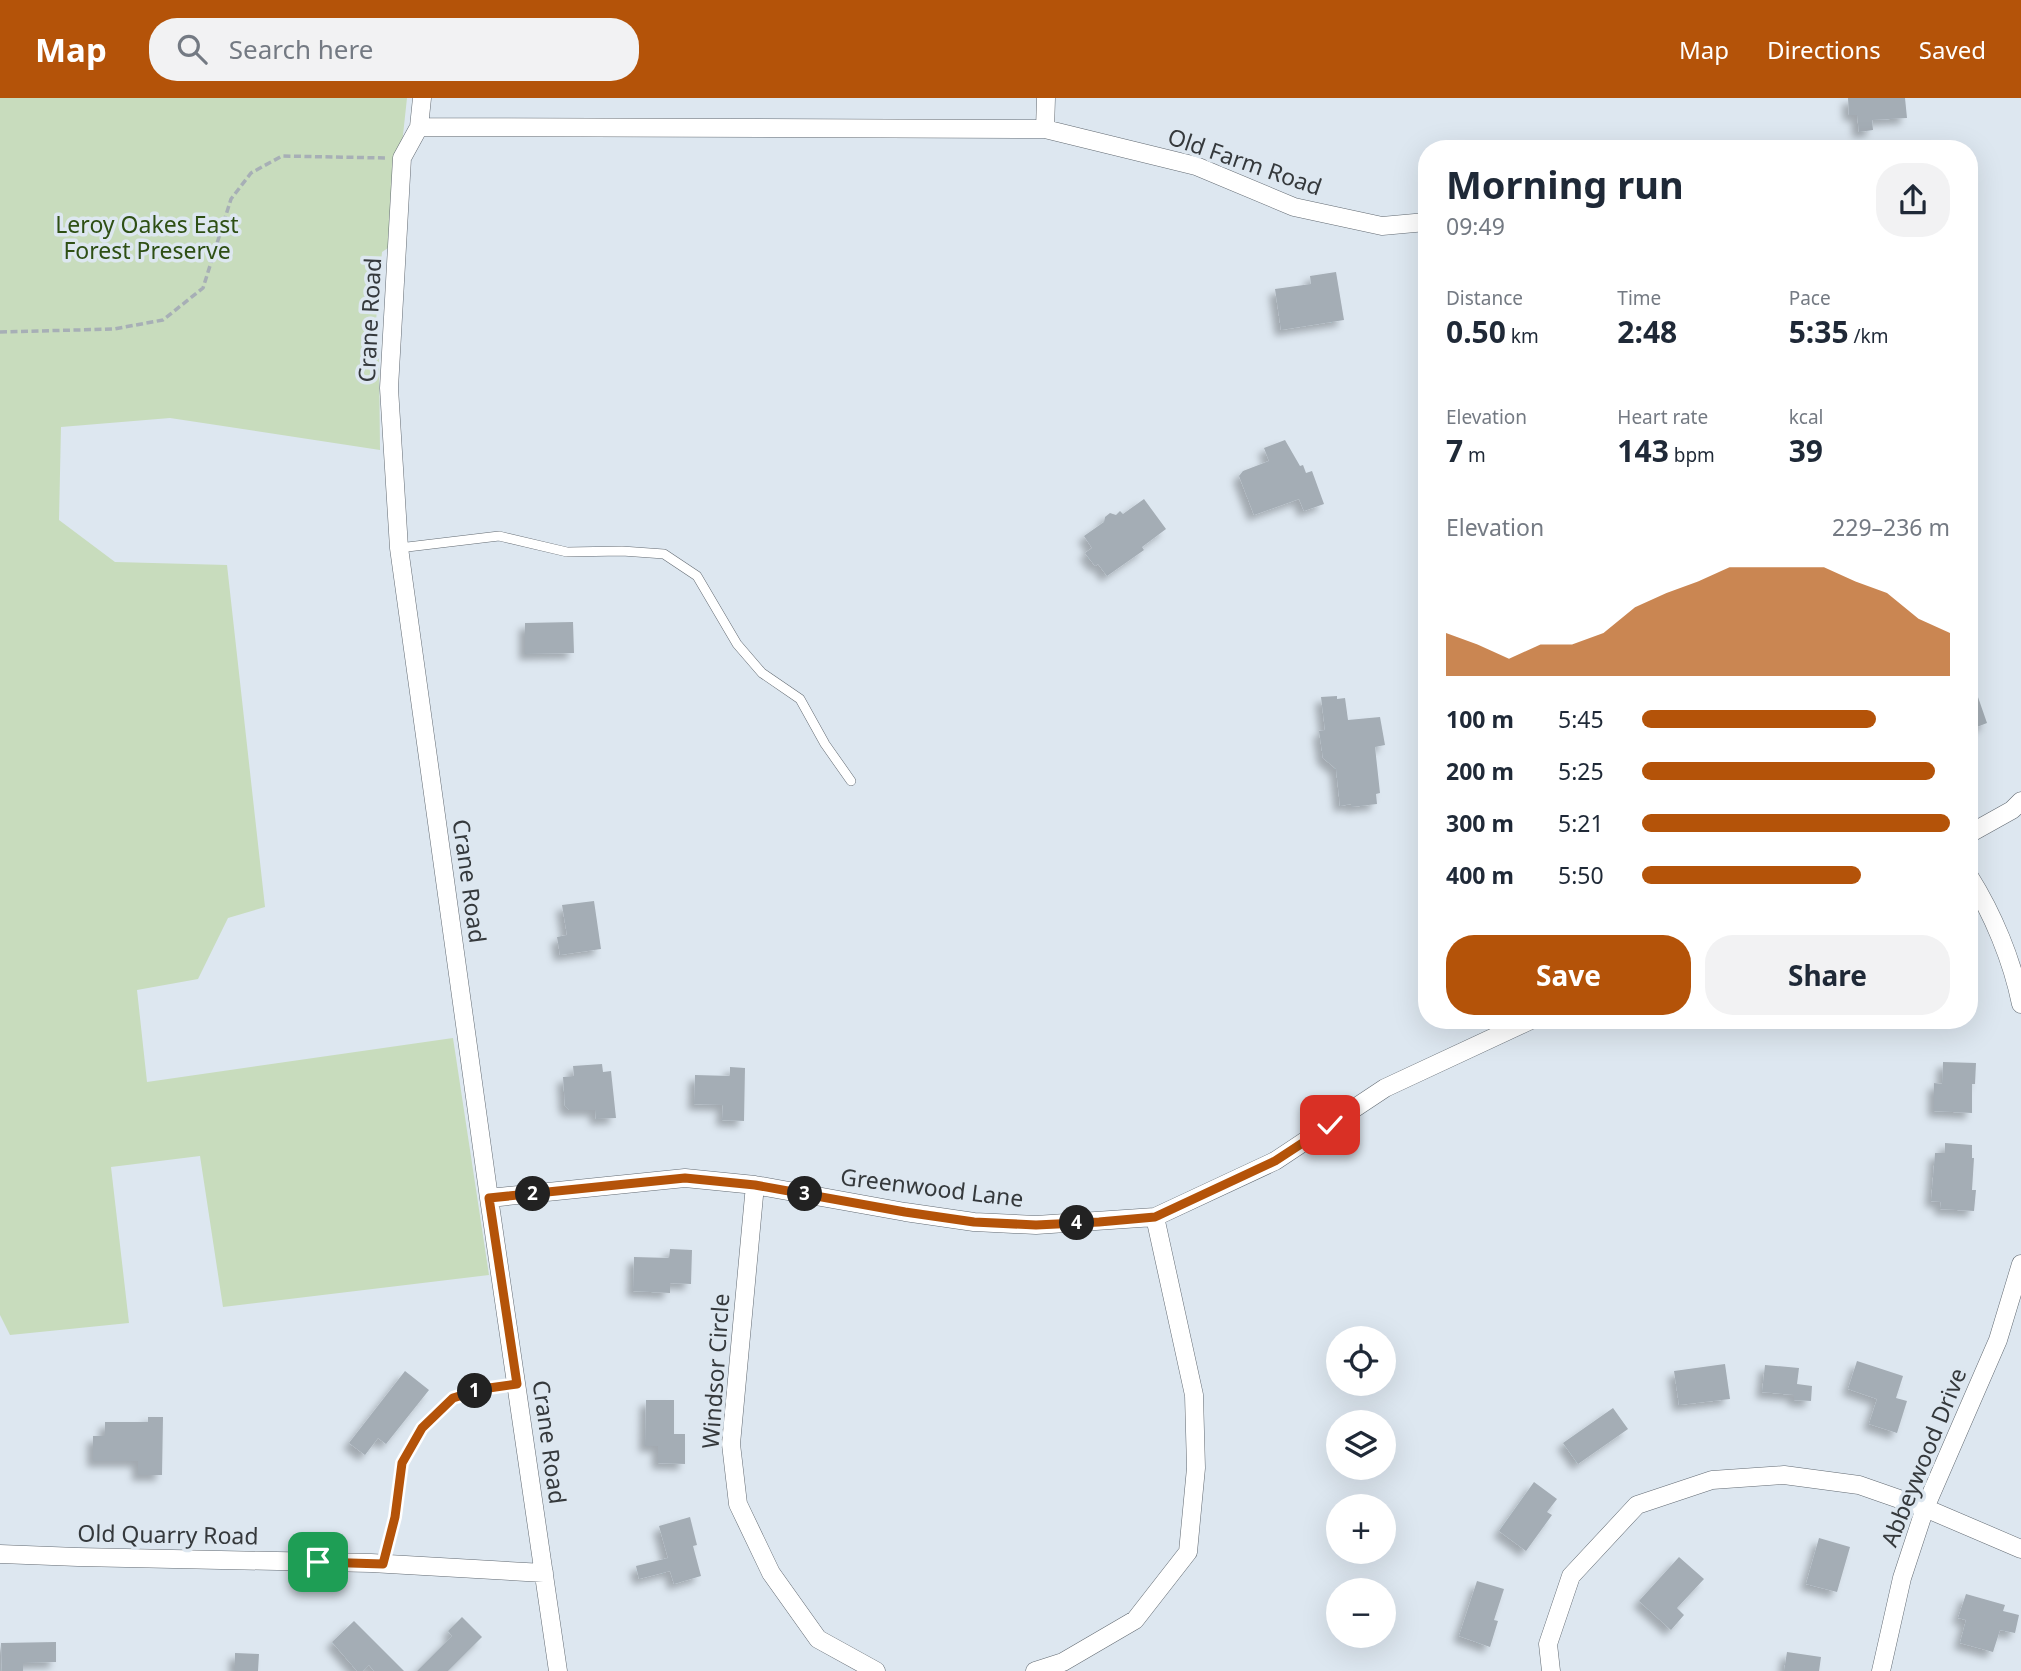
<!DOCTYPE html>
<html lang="en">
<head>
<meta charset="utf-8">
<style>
  :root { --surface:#fff; --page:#f2f2f3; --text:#1f2937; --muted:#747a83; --accent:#b45309 }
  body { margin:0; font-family:"Noto Sans",sans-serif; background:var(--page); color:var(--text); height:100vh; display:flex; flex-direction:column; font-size:26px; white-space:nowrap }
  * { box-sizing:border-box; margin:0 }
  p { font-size:23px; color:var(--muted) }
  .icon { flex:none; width:38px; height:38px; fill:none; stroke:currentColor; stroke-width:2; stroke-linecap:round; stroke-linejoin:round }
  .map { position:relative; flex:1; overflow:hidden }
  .side { position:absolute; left:1418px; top:42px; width:560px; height:889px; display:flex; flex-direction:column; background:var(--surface); border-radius:28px; box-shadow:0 7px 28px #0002 }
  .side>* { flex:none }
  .tools { position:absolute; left:1326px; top:1228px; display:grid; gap:14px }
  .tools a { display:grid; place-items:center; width:70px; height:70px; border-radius:50%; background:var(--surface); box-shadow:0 7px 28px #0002; font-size:35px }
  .pin { position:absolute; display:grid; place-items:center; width:60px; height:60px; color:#fff; margin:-30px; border-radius:14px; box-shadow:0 4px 10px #0006 }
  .km { position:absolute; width:35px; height:35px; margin:-18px; border-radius:50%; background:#222; color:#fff; font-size:19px; line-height:35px; text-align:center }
  .round { display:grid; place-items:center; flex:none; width:74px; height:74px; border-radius:28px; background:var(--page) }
  .head { display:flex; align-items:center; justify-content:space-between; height:119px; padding:0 28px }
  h1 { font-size:38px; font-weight:700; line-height:52px }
  .metrics { display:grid; grid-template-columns:repeat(3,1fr); gap:10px; height:119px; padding:7px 28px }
  .metrics div { display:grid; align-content:center }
  .metrics b { font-size:30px; font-weight:700 }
  .metrics small { font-size:19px; font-weight:400 }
  .metrics p { font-size:19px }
  .chart { height:196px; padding:14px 28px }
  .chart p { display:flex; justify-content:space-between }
  .chart svg { width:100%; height:126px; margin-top:7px; fill:var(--accent); opacity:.7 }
  .primary-button { display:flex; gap:14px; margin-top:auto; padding:14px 28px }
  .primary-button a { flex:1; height:80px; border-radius:28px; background:var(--accent); color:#fff; font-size:28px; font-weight:700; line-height:80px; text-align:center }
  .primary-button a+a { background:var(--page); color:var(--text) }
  ul { padding:0 28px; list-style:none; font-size:23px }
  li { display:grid; grid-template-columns:112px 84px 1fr; align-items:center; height:52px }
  li i { height:18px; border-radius:9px; background:var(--accent) }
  header { display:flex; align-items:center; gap:42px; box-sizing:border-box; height:98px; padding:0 35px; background:var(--accent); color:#fff }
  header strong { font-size:33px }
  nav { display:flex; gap:38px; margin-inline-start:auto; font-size:24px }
  .search { width:490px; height:63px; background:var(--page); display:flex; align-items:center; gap:18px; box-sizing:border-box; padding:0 24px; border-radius:28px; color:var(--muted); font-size:26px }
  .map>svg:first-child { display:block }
  .green { fill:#c8dcbd }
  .building { fill:#a4adb5; filter:url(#shadow) }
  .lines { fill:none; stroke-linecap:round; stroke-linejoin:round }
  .lane-casing { stroke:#626a72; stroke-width:10 }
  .street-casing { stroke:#626a72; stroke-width:19 }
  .path { stroke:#a7afb6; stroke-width:3.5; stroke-dasharray:7 3.5; stroke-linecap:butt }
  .lane { stroke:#fff; stroke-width:9 }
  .street { stroke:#fff; stroke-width:18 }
  .route-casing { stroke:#fff; stroke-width:14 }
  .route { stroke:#b45309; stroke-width:9 }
  .labels { text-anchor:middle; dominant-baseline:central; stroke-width:7; stroke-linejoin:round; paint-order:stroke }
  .street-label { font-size:23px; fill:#35393c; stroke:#dde7f0 }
  .park-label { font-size:23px; fill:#2e4f14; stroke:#dde7f0 }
</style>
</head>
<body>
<header>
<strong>Map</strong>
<div class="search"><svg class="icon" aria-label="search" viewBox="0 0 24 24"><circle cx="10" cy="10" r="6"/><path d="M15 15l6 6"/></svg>Search here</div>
<nav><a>Map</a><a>Directions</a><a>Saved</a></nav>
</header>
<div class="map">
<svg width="2021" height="1573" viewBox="0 0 2021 1573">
  <defs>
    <filter id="shadow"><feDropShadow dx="-6" dy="6" stdDeviation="3.5" flood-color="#0004"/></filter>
  </defs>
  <rect width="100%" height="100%" fill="#dde7f0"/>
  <path class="green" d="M0,0H407L391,148L382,154L373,258L379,259L380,352L170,320L61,329L59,422L115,464L227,467L265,809L228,820L198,881L137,892L147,984L453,940L489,1177L223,1209L200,1058L111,1069L129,1225L10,1237L0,1217Z"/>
  <path class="building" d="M1848,0H1905L1907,20L1872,22L1873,32L1859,34L1857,17H1849Z
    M1336,174L1344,222L1281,232L1275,191L1311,186L1310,178Z
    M1285,342L1300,368L1303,367L1306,375L1312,373L1324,406L1304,413L1299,401L1254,417L1239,378L1243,373L1269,363L1264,350Z
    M1144,401L1166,431L1142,449L1144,452L1107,478L1098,466L1095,468L1085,455L1092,450L1084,438L1104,424L1105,419L1110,415L1116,417L1120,413L1123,416Z
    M573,524L574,555L525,556V525Z
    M1969,579H1971L1987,625L1969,632Z
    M1337,598V601L1345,600L1348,622L1380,619L1385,647L1375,649L1380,695L1376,696L1377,706L1351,709V706L1340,708L1336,671L1323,660L1319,633L1325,632L1321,599Z
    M594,803L601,851L560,857L557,839L567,837L562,807Z
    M1943,964L1976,965L1975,986H1972V1015L1934,1013V985L1942,986Z
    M602,966L603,974L611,973L616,1020L596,1021L595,1012H569L565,1008L563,979L574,978L573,968Z
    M730,969L745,970L744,1023L722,1022L723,1007L694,1006L695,977L730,978Z
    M1945,1045L1972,1047V1060H1974L1972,1092H1976L1974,1113L1940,1111L1941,1104L1931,1103L1935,1055H1945Z
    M670,1151L692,1152L691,1186L670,1185V1195L633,1193L634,1159L669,1160Z
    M1857,1263L1903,1278L1896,1300L1907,1303L1897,1335L1869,1326L1877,1301L1848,1291Z
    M1725,1266L1730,1301L1679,1307L1674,1273Z
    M1765,1267L1799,1270L1797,1286L1812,1288L1811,1303L1794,1302V1297L1762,1294Z
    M405,1273L429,1292L386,1346L378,1340L365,1357L349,1345Z
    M646,1302H674V1336H685V1366L658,1365V1348H645Z
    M1613,1310L1628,1331L1578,1366L1563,1345Z
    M148,1319H163L162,1377H138V1363H93V1338H105V1324H148Z
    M1534,1384L1557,1401L1547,1414L1552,1417L1526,1453L1499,1433Z
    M690,1419L697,1447L693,1448L701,1478L674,1486L670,1473L639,1481L636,1468L668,1460L659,1428Z
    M1819,1440L1850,1449L1837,1494L1806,1486Z
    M1679,1459L1704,1481L1677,1510L1684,1517L1671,1532L1639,1503Z
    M1477,1483L1504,1491L1494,1522L1498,1523L1490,1549L1459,1538Z
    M1966,1496L2005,1507L2003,1513L2019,1517L2015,1535L2000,1532L1993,1554L1960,1545L1966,1522L1958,1520Z
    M462,1519L482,1539L448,1573H417L452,1538L448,1533Z
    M354,1523L404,1573H374L369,1567L363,1573H357L332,1544Z
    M56,1544V1564L23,1565V1573H2L1,1545Z
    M1787,1554L1821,1559L1819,1573H1784Z
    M235,1555L259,1556L258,1573H235Z"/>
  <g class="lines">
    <defs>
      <path id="lane" d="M399,450L499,438L567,454L622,453L664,456L697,478L737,546L762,575L800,601L825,646L851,683
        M382,1466L395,1419L402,1365L422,1330L453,1300L482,1291L517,1286"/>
      <path id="street" d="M422,0L419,29L402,60L389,290L399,450L489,1100L558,1573
        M419,29L1045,31L1196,68L1294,109L1382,128L1426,124
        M1045,31L1046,0
        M1969,736L2012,712L2021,703
        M1969,778C1993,816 2012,862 2021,906
        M755,1087L731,1346L738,1406L771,1475L818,1541L876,1573
        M489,1100L685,1080L755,1087L905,1114L974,1124L1036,1127L1155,1119L1275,1063L1385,990L1531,922
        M0,1456L78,1459L371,1465L544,1475
        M1035,1573L1063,1564L1135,1522L1188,1454L1196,1370L1194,1297L1155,1119
        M1551,1573L1548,1546L1571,1478L1637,1407L1712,1382L1784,1377L1859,1387L1925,1410L2021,1451
        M1881,1573L1902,1480L1925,1410L1998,1242L2021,1166"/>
    </defs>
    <use href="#lane" class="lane-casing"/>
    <use href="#street" class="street-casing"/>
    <path class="path" d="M0,234L114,231L163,222L203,190L231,101L251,75L282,58L386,60"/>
    <use href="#lane" class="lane"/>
    <use href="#street" class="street"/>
  </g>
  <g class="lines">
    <defs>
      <path id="route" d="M318,1464L383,1466L395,1419L402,1365L422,1330L453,1300L482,1291L517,1286L489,1100L685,1080L755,1087L905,1114L974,1124L1036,1127L1099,1124L1155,1119L1275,1063L1330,1027"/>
    </defs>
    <use href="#route" class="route-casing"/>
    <use href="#route" class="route"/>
  </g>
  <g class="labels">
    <g class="street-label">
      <text transform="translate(1245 63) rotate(19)">Old Farm Road</text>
      <text transform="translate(369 222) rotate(-87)">Crane Road</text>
      <text transform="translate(470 783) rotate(82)">Crane Road</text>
      <text transform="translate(932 1089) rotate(7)">Greenwood Lane</text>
      <text transform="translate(715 1273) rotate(-86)">Windsor Circle</text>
      <text transform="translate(550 1344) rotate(82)">Crane Road</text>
      <text transform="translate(1923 1359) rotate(-68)">Abbeywood Drive</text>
      <text transform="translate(168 1436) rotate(1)">Old Quarry Road</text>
    </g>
    <g class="park-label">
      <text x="147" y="126">Leroy Oakes East<tspan x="147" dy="26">Forest Preserve</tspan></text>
    </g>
  </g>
</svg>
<div class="tools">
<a><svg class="icon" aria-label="locate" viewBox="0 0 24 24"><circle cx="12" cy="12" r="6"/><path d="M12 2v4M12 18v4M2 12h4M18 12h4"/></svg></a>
<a><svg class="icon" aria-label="layers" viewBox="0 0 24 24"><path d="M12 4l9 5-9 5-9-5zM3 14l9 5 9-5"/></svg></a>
<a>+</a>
<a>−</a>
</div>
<div class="pin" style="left:318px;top:1464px;background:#1e9e55"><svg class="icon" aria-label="arrive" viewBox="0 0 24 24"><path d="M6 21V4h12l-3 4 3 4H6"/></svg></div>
<div class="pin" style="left:1330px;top:1027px;background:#d93025"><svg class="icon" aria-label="check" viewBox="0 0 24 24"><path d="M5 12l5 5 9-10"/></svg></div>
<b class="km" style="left:475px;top:1293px">1</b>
<b class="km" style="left:533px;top:1096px">2</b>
<b class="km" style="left:805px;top:1096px">3</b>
<b class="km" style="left:1077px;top:1125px">4</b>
<section class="side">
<div class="head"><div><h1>Morning run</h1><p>09:49</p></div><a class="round"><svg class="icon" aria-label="share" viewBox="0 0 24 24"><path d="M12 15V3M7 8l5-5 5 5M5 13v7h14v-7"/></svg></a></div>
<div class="metrics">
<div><p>Distance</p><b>0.50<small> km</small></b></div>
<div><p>Time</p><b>2:48</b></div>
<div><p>Pace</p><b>5:35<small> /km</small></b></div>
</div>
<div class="metrics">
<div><p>Elevation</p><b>7<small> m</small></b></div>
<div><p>Heart rate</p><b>143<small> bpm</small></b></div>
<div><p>kcal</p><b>39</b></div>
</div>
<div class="chart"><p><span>Elevation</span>229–236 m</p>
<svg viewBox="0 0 160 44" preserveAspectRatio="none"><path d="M0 44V29L10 33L20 38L30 33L40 33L50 29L60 20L70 15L80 11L90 6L100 6L110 6L120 6L130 11L140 15L150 24L160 29V44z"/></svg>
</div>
<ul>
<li><b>100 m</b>5:45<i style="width:76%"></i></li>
<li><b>200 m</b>5:25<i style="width:95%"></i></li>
<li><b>300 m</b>5:21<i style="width:100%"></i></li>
<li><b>400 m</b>5:50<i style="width:71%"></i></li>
</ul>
<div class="primary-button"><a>Save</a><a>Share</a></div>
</section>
</div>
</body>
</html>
